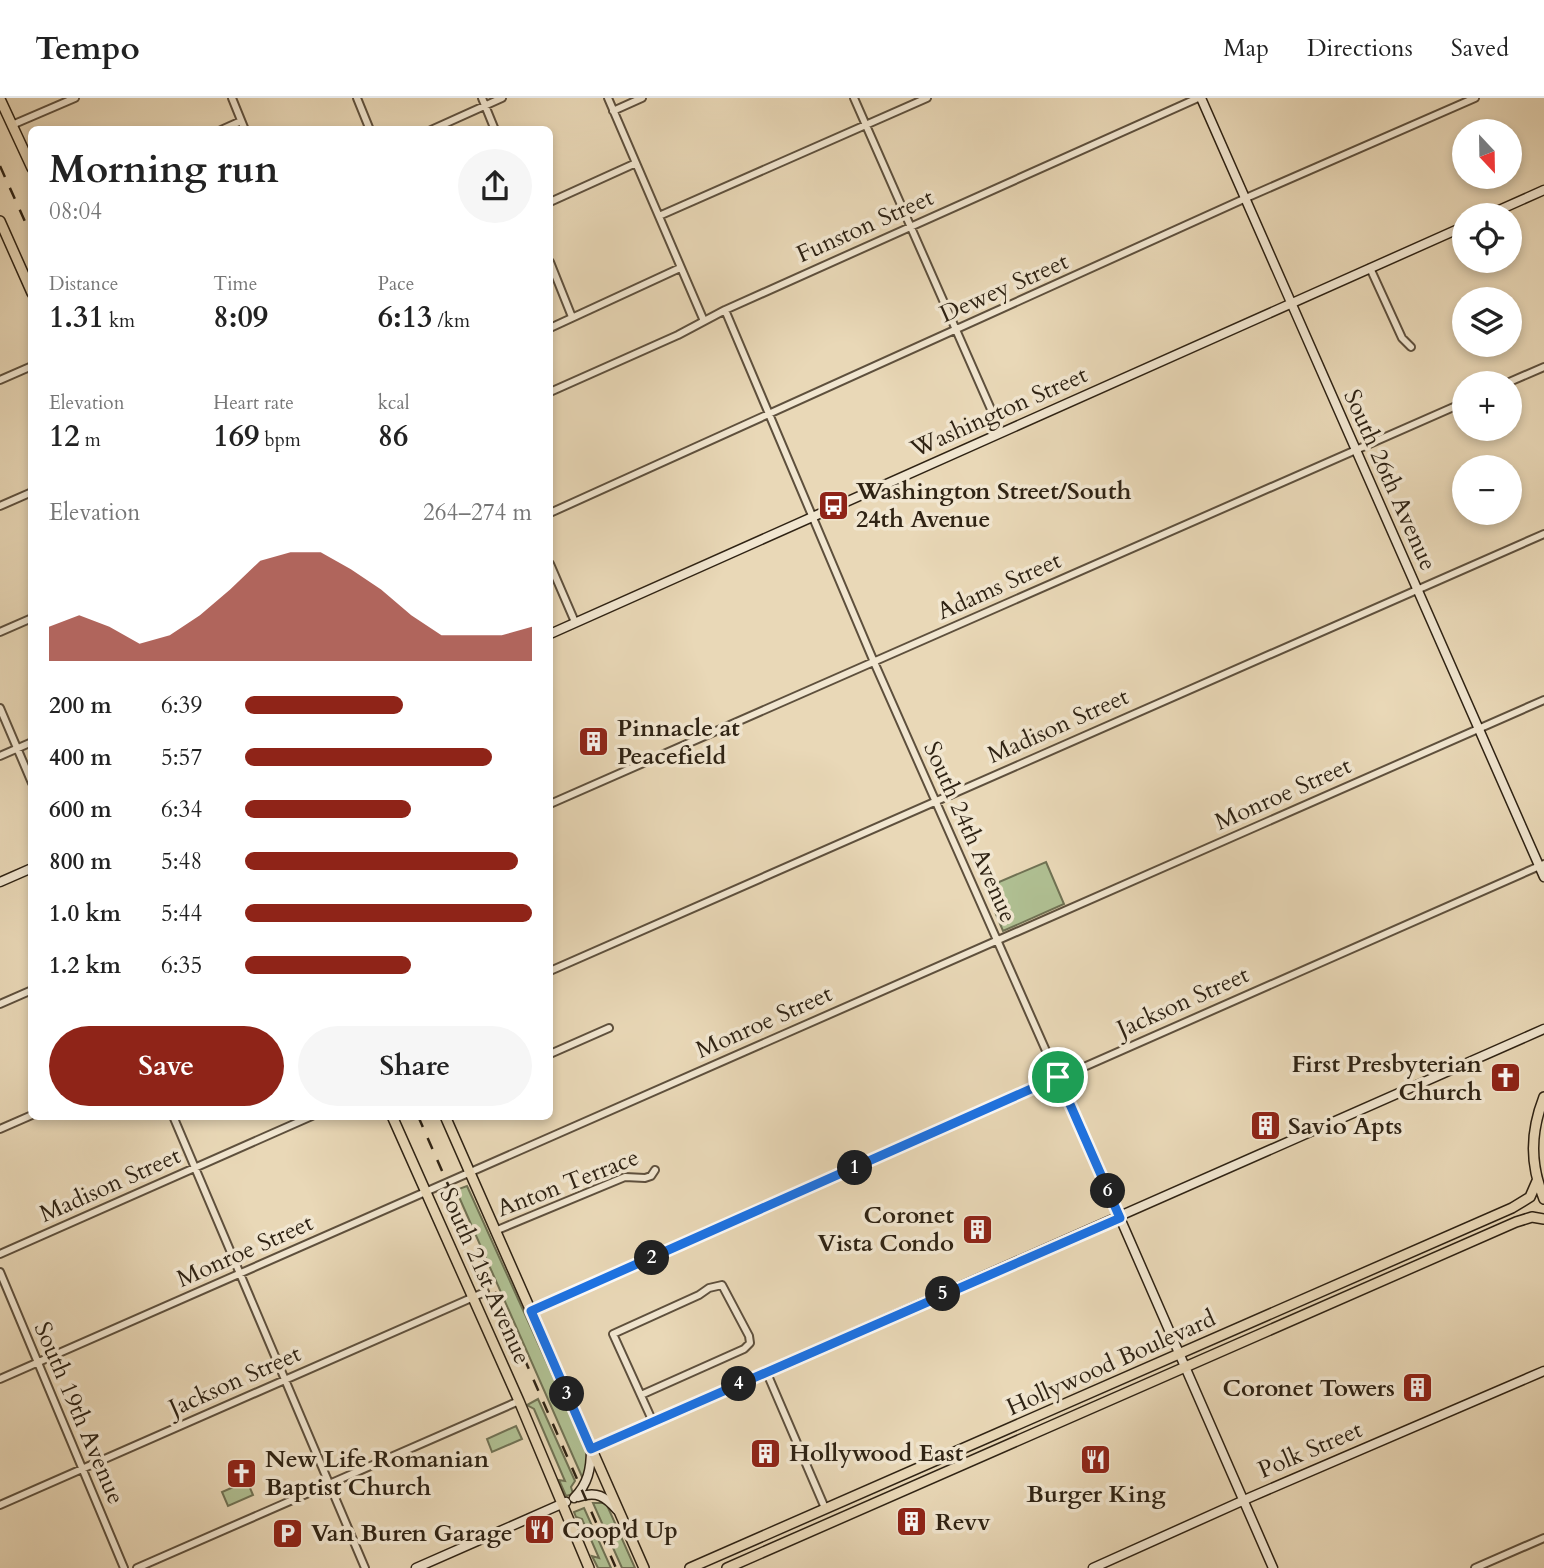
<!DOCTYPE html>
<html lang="en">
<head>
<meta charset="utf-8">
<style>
  :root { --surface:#fff; --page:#f6f6f6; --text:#222; --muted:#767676; --line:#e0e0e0; --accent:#8f2418 }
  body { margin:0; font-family:Cardo,serif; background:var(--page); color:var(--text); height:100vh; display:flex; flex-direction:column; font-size:26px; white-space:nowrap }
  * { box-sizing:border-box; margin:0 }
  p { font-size:23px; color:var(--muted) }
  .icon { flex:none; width:38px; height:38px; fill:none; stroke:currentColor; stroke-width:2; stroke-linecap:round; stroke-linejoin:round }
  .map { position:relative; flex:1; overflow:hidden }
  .side { position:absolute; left:28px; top:28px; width:525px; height:994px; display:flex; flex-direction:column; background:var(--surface); border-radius:10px; box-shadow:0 4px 10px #0003 }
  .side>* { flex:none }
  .needle { width:46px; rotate:158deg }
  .controls { position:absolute; left:1452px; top:21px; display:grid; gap:14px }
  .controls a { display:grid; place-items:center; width:70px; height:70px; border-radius:50%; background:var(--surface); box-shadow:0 4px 10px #0003; font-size:35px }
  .pin { position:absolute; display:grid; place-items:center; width:60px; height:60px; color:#fff; margin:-30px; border:4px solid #fff; border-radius:50%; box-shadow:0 2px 7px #0007 }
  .km { position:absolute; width:35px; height:35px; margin:-18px; border-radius:50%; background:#222; color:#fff; font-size:19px; line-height:35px; text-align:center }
  .round { display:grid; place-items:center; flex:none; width:74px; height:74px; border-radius:37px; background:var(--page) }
  .head { display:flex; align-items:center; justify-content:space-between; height:119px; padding:0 21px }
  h1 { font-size:38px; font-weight:600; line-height:52px }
  .figures { display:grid; grid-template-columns:repeat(3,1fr); gap:10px; height:119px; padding:7px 21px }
  .figures div { display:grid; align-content:center }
  .figures b { font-size:30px; font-weight:600 }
  .figures small { font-size:19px; font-weight:400 }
  .figures p { font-size:19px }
  .chart { height:196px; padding:14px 21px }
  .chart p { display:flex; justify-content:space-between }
  .chart svg { width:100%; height:126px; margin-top:7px; fill:var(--accent); opacity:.7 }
  .primary-button { display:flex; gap:14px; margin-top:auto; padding:14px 21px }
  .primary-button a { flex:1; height:80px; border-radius:42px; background:var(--accent); color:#fff; font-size:28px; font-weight:600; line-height:80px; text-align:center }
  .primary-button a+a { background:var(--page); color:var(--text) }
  ul { padding:0 21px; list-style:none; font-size:23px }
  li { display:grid; grid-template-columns:112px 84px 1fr; align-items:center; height:52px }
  li i { height:18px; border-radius:9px; background:var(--accent) }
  header { display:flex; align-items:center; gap:42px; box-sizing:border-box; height:98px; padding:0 35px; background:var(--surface); border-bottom:2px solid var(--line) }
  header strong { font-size:33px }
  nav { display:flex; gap:38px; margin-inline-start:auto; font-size:24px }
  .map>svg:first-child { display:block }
  .green { fill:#b0c093; stroke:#707254; stroke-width:2 }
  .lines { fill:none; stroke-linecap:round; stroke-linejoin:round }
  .street-casing { stroke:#5e503d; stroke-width:10 }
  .secondary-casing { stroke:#2f2314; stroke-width:11 }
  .primary-casing { stroke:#2f2314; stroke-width:12 }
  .street { stroke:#f1e6d0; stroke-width:6 }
  .secondary { stroke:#f1e6d0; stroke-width:8 }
  .primary { stroke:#e9d8b7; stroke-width:9 }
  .rail { stroke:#2f2314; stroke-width:2.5; stroke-dasharray:12 12; stroke-linecap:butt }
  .route-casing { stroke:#fff; stroke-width:14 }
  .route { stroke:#1a73e8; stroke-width:9 }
  .labels { text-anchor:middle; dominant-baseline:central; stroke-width:7; stroke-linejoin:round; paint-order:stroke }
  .street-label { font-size:24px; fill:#2f2314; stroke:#f1e6d0 }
  .poi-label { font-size:24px; font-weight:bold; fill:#2f2314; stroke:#f1e6d0; text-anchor:start }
</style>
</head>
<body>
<header>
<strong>Tempo</strong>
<nav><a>Map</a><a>Directions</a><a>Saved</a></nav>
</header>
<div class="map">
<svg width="1544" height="1470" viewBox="0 0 1544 1470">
  <rect width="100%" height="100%" fill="#e9d8b7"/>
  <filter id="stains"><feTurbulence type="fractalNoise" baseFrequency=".00286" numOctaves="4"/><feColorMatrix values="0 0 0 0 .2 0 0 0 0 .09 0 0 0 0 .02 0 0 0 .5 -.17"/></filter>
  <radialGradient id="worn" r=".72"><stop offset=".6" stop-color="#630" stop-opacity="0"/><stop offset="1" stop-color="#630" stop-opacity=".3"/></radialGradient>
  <path class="green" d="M1046,764L1064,806L1003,833L985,790Z
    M467,1088L589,1358L588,1374L583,1381L456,1092Z
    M538,1301L575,1383L571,1389L573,1396L566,1398L559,1382L565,1383L534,1311L527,1307Z
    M516,1328L522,1341L492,1354L487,1341Z
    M247,1383L253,1397L228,1408L222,1394Z
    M593,1405H606L635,1470H622Z
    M584,1410L611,1470H598L592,1458L599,1460L582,1421L576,1419L574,1414Z"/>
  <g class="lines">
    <defs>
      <path id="street" d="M232,0L245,32
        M357,0L370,32
        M482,0L495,32
        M608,0L704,223
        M854,0L1001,334
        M613,13L642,0
        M12,27L75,0
        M221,32L241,23
        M431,32L502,0
        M550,104L636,65
        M659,118L927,0
        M550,164L572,219
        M1370,170L1402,240L1411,249
        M725,212L874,564L1120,1120
        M550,230L680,170
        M0,282L32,268
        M1507,285L1544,269
        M550,294L678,237L725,212L1198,0
        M0,408L32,394
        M550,415L1246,100L1475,0
        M550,466L575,524
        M0,534L32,520
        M0,610L32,685
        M0,658L32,644
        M550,706L1465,304
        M550,873L1544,436
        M0,906L32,892
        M550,956L609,930
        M173,1018L365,1470
        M0,1031L32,1017
        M495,1133L625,1079L645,1080L651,1078L655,1072
        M0,1156L312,1018
        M0,1174L124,1470
        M531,1213L1544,766
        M766,1273L825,1410
        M0,1281L1544,602
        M641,1297L744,1251L750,1245L749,1238L722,1187L709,1190L699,1197L613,1236L653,1324
        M0,1407L485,1194
        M137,1470L519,1303
        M1475,1470L1544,1440"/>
      <path id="secondary" d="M1201,0L1544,779
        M1488,117L1544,92
        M550,536L1465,128
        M0,784L32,770
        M1120,1120L1273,1470
        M578,1399C597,1393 605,1398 617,1412
        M574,1400C588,1386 591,1371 591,1351L1544,931
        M416,1470L566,1404
        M1093,1470L1251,1399L1544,1273"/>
      <path id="primary" d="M0,1L32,70
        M0,123L32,195
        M1544,999C1530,1035 1530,1066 1544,1101
        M392,1018L519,1303L589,1470
        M445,1018L644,1470
        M690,1470L1512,1110L1530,1099L1537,1083
        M727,1470L1516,1124L1532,1119L1544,1121"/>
    </defs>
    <use href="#street" class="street-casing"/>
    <use href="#secondary" class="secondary-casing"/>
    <use href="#primary" class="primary-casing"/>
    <use href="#street" class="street"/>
    <use href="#secondary" class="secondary"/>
    <use href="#primary" class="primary"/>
    <path class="rail" d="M0,68L32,139
      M418,1018L616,1470"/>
  </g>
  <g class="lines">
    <defs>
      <path id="route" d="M1058,979L1120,1120L591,1351L531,1213Z"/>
    </defs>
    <use href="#route" class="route-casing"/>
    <use href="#route" class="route"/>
  </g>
  <defs>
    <symbol id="bus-square" viewBox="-11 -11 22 22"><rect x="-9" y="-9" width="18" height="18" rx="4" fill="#8f2418" stroke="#f1e6d0"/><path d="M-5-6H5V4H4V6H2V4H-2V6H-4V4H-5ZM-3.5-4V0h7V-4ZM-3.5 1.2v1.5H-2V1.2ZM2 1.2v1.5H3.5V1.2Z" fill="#fff"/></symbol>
    <symbol id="building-square" viewBox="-11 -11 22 22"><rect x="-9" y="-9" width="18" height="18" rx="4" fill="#8f2418" stroke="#f1e6d0"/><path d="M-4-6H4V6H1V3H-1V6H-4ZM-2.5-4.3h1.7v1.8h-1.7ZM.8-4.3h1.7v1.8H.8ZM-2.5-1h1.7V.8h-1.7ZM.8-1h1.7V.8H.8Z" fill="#fff"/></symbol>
    <symbol id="church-square" viewBox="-11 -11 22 22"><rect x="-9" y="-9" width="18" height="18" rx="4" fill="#8f2418" stroke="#f1e6d0"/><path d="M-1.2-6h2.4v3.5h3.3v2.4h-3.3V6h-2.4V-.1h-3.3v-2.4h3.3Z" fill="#fff"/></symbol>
    <symbol id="restaurant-square" viewBox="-11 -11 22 22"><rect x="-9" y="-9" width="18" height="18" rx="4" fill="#8f2418" stroke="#f1e6d0"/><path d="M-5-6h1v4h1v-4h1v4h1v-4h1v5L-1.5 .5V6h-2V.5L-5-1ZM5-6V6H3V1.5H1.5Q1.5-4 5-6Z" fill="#fff"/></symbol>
    <symbol id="parking-square" viewBox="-11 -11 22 22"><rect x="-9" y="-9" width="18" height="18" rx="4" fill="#8f2418" stroke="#f1e6d0"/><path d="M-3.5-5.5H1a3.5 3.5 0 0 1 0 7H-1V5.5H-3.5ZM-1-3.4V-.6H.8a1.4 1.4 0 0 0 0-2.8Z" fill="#fff"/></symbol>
  </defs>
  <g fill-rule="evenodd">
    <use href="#bus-square" x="816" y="390" width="35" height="35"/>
    <use href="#building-square" x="576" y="626" width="35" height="35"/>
    <use href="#church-square" x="1488" y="962" width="35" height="35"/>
    <use href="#building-square" x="1248" y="1010" width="35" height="35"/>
    <use href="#building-square" x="960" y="1114" width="35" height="35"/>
    <use href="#building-square" x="1400" y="1272" width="35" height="35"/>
    <use href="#building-square" x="748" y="1338" width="35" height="35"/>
    <use href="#restaurant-square" x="1078" y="1344" width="35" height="35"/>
    <use href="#church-square" x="224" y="1358" width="35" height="35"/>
    <use href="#building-square" x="894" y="1406" width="35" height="35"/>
    <use href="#restaurant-square" x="522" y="1414" width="35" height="35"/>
    <use href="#parking-square" x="270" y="1418" width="35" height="35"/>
  </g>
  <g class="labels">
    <g class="street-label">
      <text transform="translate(865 128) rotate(-24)">Funston Street</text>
      <text transform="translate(1004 190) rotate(-24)">Dewey Street</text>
      <text transform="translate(999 314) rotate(-24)">Washington Street</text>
      <text transform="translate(1390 382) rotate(66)">South 26th Avenue</text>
      <text transform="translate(999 488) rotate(-24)">Adams Street</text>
      <text transform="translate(1058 628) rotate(-24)">Madison Street</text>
      <text transform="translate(1283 696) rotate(-24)">Monroe Street</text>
      <text transform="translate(970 734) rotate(66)">South 24th Avenue</text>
      <text transform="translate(1183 904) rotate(-24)">Jackson Street</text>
      <text transform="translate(764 924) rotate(-24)">Monroe Street</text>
      <text transform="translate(568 1085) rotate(-21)">Anton Terrace</text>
      <text transform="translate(110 1087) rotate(-24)">Madison Street</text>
      <text transform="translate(245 1153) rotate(-24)">Monroe Street</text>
      <text transform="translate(485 1178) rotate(66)">South 21st Avenue</text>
      <text transform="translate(1111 1265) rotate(-24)">Hollywood Boulevard</text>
      <text transform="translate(235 1283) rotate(-24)">Jackson Street</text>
      <text transform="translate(79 1315) rotate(67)">South 19th Avenue</text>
      <text transform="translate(1310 1352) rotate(-23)">Polk Street</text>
    </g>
    <g class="poi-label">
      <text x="856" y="393">Washington Street/South<tspan x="856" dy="28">24th Avenue</tspan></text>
      <text x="617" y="630">Pinnacle at<tspan x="617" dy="28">Peacefield</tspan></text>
      <text x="1482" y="966" text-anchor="end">First Presbyterian<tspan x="1482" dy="28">Church</tspan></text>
      <text x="1288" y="1028">Savio Apts</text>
      <text x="954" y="1117" text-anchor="end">Coronet<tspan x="954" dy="28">Vista Condo</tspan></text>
      <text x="1395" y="1290" text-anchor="end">Coronet Towers</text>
      <text x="789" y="1355">Hollywood East</text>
      <text x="265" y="1361">New Life Romanian<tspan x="265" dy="28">Baptist Church</tspan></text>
      <text x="1096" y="1396" text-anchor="middle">Burger King</text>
      <text x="935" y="1424">Revv</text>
      <text x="562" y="1432">Coop'd Up</text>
      <text x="311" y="1435">Van Buren Garage</text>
    </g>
  </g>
  <rect width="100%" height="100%" filter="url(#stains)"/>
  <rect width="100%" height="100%" fill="url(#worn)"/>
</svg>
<div class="controls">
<a><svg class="needle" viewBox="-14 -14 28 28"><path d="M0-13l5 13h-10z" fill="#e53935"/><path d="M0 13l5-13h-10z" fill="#767676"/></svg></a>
<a><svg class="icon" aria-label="locate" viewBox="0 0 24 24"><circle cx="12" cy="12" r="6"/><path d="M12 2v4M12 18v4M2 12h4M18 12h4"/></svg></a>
<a><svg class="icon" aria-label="layers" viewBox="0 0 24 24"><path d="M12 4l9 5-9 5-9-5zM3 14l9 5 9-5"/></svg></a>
<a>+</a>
<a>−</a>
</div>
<div class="pin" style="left:1058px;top:979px;background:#1e9e55"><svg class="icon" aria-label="arrive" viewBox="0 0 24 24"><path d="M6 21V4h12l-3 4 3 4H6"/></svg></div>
<b class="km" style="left:855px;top:1070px">1</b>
<b class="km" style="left:652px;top:1160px">2</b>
<b class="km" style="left:567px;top:1296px">3</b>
<b class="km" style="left:739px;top:1286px">4</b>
<b class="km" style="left:943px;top:1196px">5</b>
<b class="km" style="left:1108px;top:1093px">6</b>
<section class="side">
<div class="head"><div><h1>Morning run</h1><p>08:04</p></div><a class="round"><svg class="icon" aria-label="share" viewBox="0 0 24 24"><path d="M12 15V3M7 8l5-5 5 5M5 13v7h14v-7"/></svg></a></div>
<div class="figures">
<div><p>Distance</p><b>1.31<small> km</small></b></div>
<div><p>Time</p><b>8:09</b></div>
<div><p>Pace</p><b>6:13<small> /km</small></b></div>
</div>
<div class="figures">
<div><p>Elevation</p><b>12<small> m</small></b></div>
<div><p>Heart rate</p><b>169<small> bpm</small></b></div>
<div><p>kcal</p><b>86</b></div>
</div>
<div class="chart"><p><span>Elevation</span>264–274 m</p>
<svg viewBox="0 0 160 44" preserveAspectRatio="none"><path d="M0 44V32L10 28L20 32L30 38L40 35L50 28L60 19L70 9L80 6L90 6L100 12L110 19L120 28L130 35L140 35L150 35L160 32V44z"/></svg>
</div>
<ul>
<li><b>200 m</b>6:39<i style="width:55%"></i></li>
<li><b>400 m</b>5:57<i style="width:86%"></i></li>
<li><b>600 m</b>6:34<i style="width:58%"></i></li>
<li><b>800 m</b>5:48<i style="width:95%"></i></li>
<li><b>1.0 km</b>5:44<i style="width:100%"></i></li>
<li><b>1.2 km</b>6:35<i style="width:58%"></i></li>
</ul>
<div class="primary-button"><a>Save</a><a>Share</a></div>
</section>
</div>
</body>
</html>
